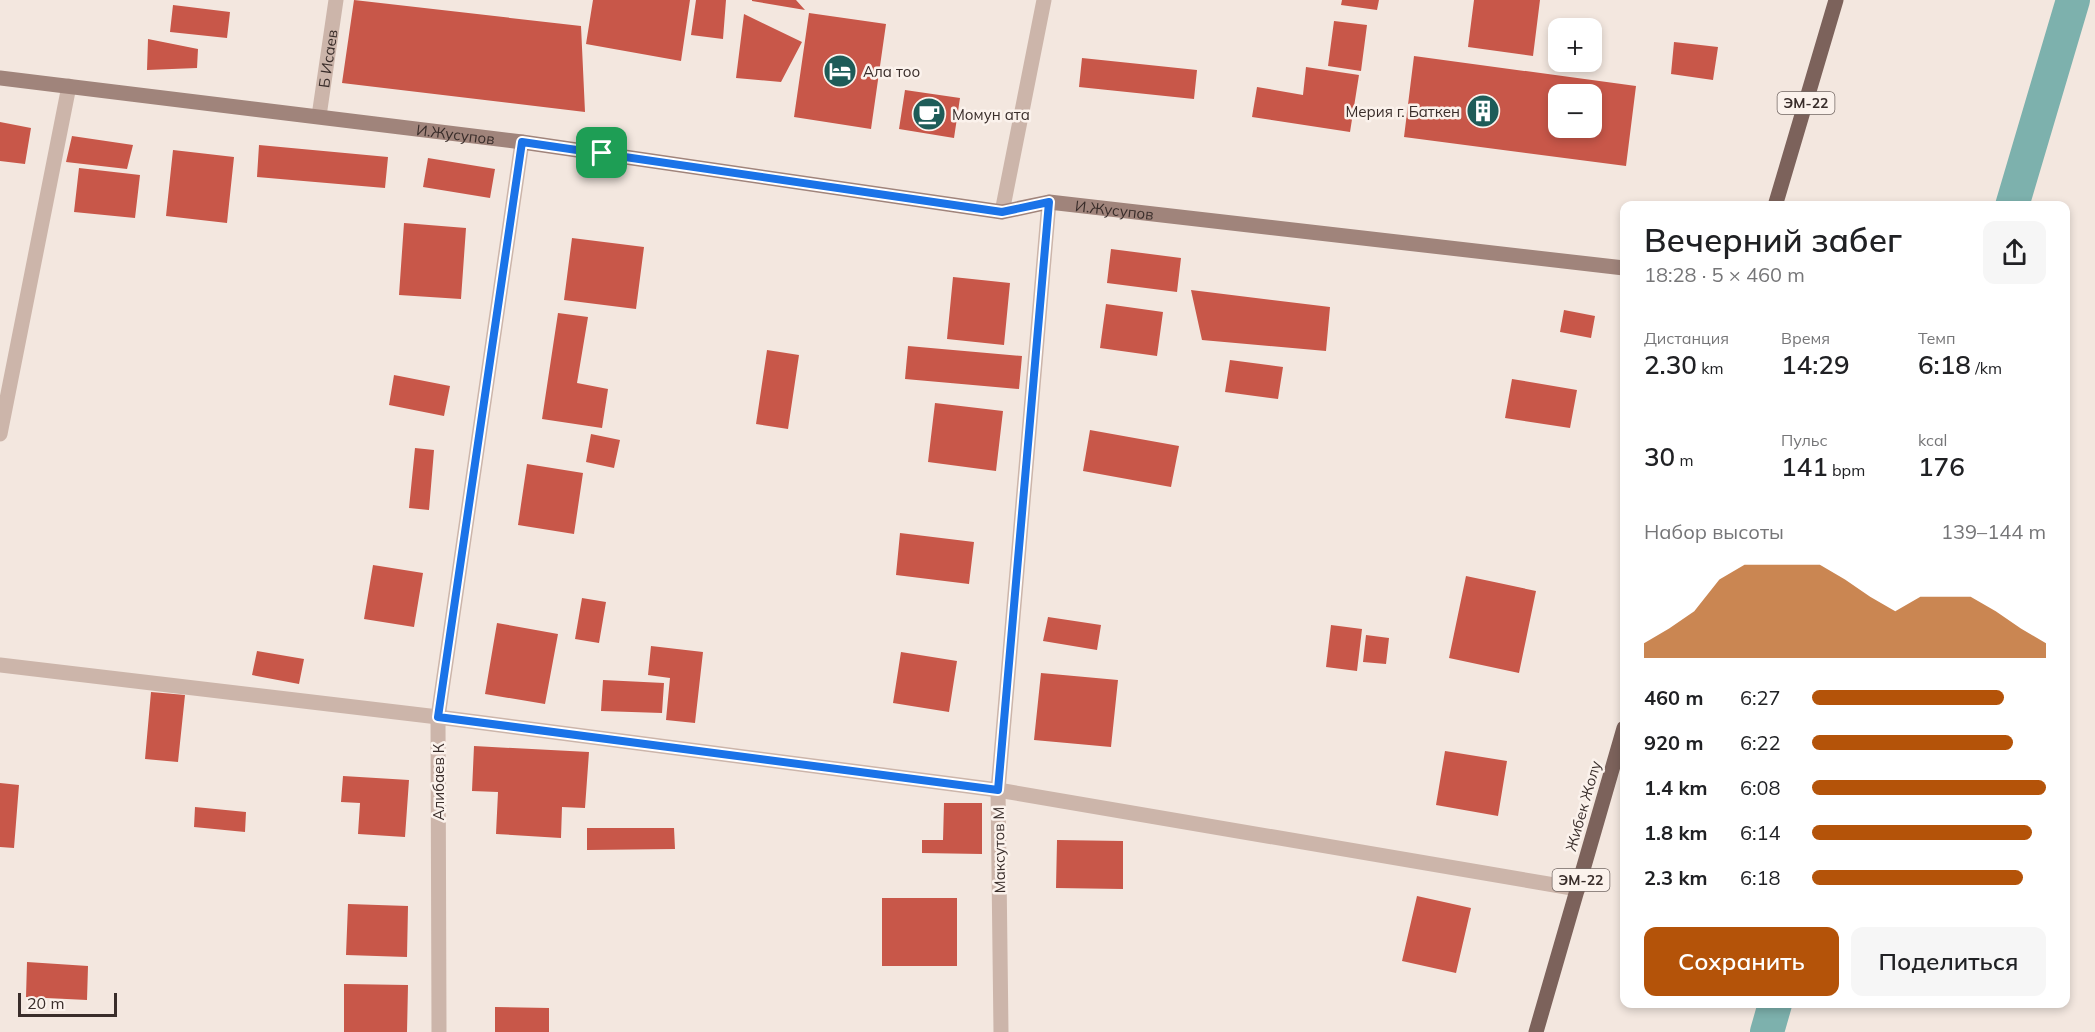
<!DOCTYPE html>
<html lang="ru">
<head>
<meta charset="utf-8">
<style>
  :root { --surface:#fff; --page:#f6f6f6; --text:#202124; --muted:#757577; --accent:#b45309 }
  body { margin:0; font-family:Mulish,sans-serif; background:var(--page); color:var(--text); height:100vh; display:flex; flex-direction:column; font-size:22px; white-space:nowrap }
  * { box-sizing:border-box; margin:0 }
  p { font-size:20px; color:var(--muted) }
  .icon { flex:none; width:33px; height:33px; fill:none; stroke:currentColor; stroke-width:2; stroke-linecap:round; stroke-linejoin:round }
  .map { position:relative; flex:1; overflow:hidden }
  .side { position:absolute; left:1620px; top:201px; width:450px; height:807px; display:flex; flex-direction:column; background:var(--surface); border-radius:12px; box-shadow:0 3px 9px #0003 }
  .side>* { flex:none }
  .tools { position:absolute; left:1548px; top:18px; display:grid; gap:12px }
  .tools a { display:grid; place-items:center; width:54px; height:54px; border-radius:12px; background:var(--surface); box-shadow:0 3px 9px #0003; font-size:30px }
  .scale { position:absolute; left:18px; bottom:15px; width:99px; box-sizing:border-box; padding-left:6px; border:3px solid #392d2a; border-top:0; font-size:16px; line-height:21px; white-space:nowrap; color:#392d2a; -webkit-text-stroke:4px #fbf2ec; paint-order:stroke }
  .pin { position:absolute; display:grid; place-items:center; width:51px; height:51px; color:#fff; margin:-26px; border-radius:12px; box-shadow:0 3px 9px #0006 }
  .round { display:grid; place-items:center; flex:none; width:63px; height:63px; border-radius:12px; background:var(--page) }
  .head { display:flex; align-items:center; justify-content:space-between; height:102px; padding:0 24px }
  h1 { font-size:33px; font-weight:600; line-height:45px }
  .metrics { display:grid; grid-template-columns:repeat(3,1fr); gap:9px; height:102px; padding:6px 24px }
  .metrics div { display:grid; align-content:center }
  .metrics b { font-size:26px; font-weight:600 }
  .metrics small { font-size:16px; font-weight:400 }
  .metrics p { font-size:16px }
  .chart { height:168px; padding:12px 24px }
  .chart p { display:flex; justify-content:space-between }
  .chart svg { width:100%; height:108px; margin-top:6px; fill:var(--accent); opacity:.7 }
  .button { display:flex; gap:12px; margin-top:auto; padding:12px 24px }
  .button a { flex:1; height:69px; border-radius:12px; background:var(--accent); color:#fff; font-size:24px; font-weight:600; line-height:69px; text-align:center }
  .button a+a { background:var(--page); color:var(--text) }
  ul { padding:0 24px; list-style:none; font-size:20px }
  li { display:grid; grid-template-columns:96px 72px 1fr; align-items:center; height:45px }
  li i { height:15px; border-radius:8px; background:var(--accent) }
  .map>svg:first-child { display:block }
  .lines { fill:none; stroke-linecap:round; stroke-linejoin:round }
  .canal { stroke:#7db1ad; stroke-width:34 }
  .building { fill:#c85749; fill-rule:evenodd }
  .street { stroke:#ccb5aa; stroke-width:15 }
  .secondary { stroke:#a0847b; stroke-width:15 }
  .primary { stroke:#7c625b; stroke-width:15 }
  .route-casing { stroke:#fff; stroke-width:12 }
  .route { stroke:#1a73e8; stroke-width:8 }
  .labels { text-anchor:middle; dominant-baseline:central; stroke-width:5; stroke-linejoin:round; paint-order:stroke }
  .shield { fill:#fbf2ec; stroke:#736864; stroke-width:1.5 }
  .shield-label { font-size:14px; font-weight:bold; fill:#392d2a }
  .street-label { font-size:15px; fill:#392d2a; stroke:#fbf2ec }
  .poi-label { font-size:15px; fill:#392d2a; stroke:#fbf2ec; text-anchor:start }
</style>
</head>
<body>
<div class="map">
<svg width="2095" height="1032" viewBox="0 0 2095 1032">
  <rect width="100%" height="100%" fill="#f3e7df"/>
  <g class="lines">
    <path class="canal" d="M2012,206L2073,0
      M1767,1032L1775,1004"/>
  </g>
  <path class="building" d="M354,0L581,26L585,112L342,83Z
    M593,0H690L681,61L586,44Z
    M696,0H726L723,39L691,35Z
    M752,0H796L805,10L752,1Z
    M1342,0H1379L1377,10L1341,5Z
    M1474,0H1540L1533,56L1468,47Z
    M173,5L230,12L227,38L170,32Z
    M809,13L886,24L871,129L794,117Z
    M744,14L802,42L781,82L736,78Z
    M1334,21L1367,25L1361,71L1328,66Z
    M148,39L198,49L197,68L147,70Z
    M1674,42L1718,47L1713,80L1671,74Z
    M1414,56L1636,86L1626,166L1404,137ZM1558,94H1592V128H1558Z
    M1082,58L1197,70L1194,99L1079,87Z
    M1306,67L1359,75L1350,132L1252,117L1257,87L1303,95Z
    M905,90L960,98L954,138L899,129Z
    M0,122L31,128L25,164L0,161Z
    M72,136L133,145L127,169L66,162Z
    M259,145L388,157L385,188L257,177Z
    M173,150L234,157L227,223L166,216Z
    M428,158L495,169L490,198L423,187Z
    M79,168L140,175L135,218L74,212Z
    M404,223L466,228L461,299L399,295Z
    M572,238L644,247L636,309L564,300Z
    M1111,249L1181,258L1177,292L1107,283Z
    M953,277L1010,283L1004,345L947,339Z
    M1191,290L1330,307L1326,351L1202,340Z
    M1106,304L1163,312L1157,356L1100,348Z
    M1564,310L1595,316L1591,338L1560,332Z
    M558,313L588,317L577,383L608,389L602,428L542,419Z
    M908,346L1022,356L1019,389L905,379Z
    M767,350L799,355L788,429L756,424Z
    M1230,360L1283,367L1278,399L1225,392Z
    M394,375L450,386L444,416L389,405Z
    M1512,379L1577,390L1570,428L1505,418Z
    M935,403L1003,411L996,471L928,462Z
    M1090,430L1179,446L1171,487L1083,471Z
    M591,434L620,440L614,468L586,462Z
    M415,448L434,450L429,510L409,508Z
    M527,464L583,473L574,534L518,525Z
    M900,533L974,542L969,584L896,575Z
    M373,565L423,573L414,627L364,619Z
    M1466,576L1536,591L1519,673L1449,658Z
    M582,598L606,602L599,643L575,639Z
    M1048,617L1101,625L1097,650L1043,641Z
    M497,623L558,634L545,704L485,694Z
    M1331,625L1362,629L1357,671L1326,667Z
    M1366,635L1389,638L1386,664L1363,662Z
    M651,646L703,652L695,723L666,720L670,678L648,675Z
    M257,651L304,659L299,684L252,675Z
    M901,652L957,661L949,712L893,703Z
    M1041,673L1118,680L1111,747L1034,740Z
    M603,680L664,683L662,713L601,711Z
    M151,692L185,695L178,762L145,759Z
    M474,746L589,752L585,808L562,807L561,838L496,834L498,792L472,791Z
    M1445,751L1507,761L1498,816L1436,805Z
    M343,776L409,780L405,837L358,834L360,803L341,802Z
    M0,783L19,785L14,848L0,847Z
    M944,803H982V854L922,853V840H943Z
    M195,807L246,812L245,832L194,827Z
    M587,828H674L675,849L587,850Z
    M1057,840L1123,841V889L1056,888Z
    M1417,896L1471,908L1456,973L1402,961Z
    M882,898H957V966H882Z
    M348,904L408,906L407,957L346,955Z
    M27,962L88,966L87,1000L26,997Z
    M344,984L408,985L407,1032H344Z
    M495,1007L549,1008V1032H495Z"/>
  <g class="lines">
    <g class="street">
      <path id="s1" d="M319,116L336,0"/>
      <path d="M1002,212L1044,0"/>
      <path d="M0,434L69,86"/>
      <path d="M0,665L438,717L998,790L1578,889"/>
      <path d="M439,1032L438,717L522,142"/>
      <path d="M1001,1032L998,790L1049,202"/>
    </g>
    <path class="secondary" id="s2" d="M0,78L522,142L1002,212L1049,202L1624,268"/>
    <path class="primary" d="M1775,206L1836,0
      M1536,1032L1624,728"/>
  </g>
  <g class="lines">
    <defs>
      <path id="route" d="M522,142L1002,212L1049,202L998,790L438,717Z"/>
    </defs>
    <use href="#route" class="route-casing"/>
    <use href="#route" class="route"/>
  </g>
  <defs>
    <symbol id="hotel-disc" viewBox="-11 -11 22 22"><circle r="9.5" fill="#1e5c58" stroke="#fbf2ec"/><path d="M-6-4.5h1.5V1H6V5H4.5V3h-9V5H-6ZM-4 0a1.8 1.8 0 1 1 3.6 0ZM.5 0V-2.5h3Q6-2.5 6 0Z" fill="#fff"/></symbol>
    <symbol id="building-disc" viewBox="-11 -11 22 22"><circle r="9.5" fill="#1e5c58" stroke="#fbf2ec"/><path d="M-4-6H4V6H1V3H-1V6H-4ZM-2.5-4.3h1.7v1.8h-1.7ZM.8-4.3h1.7v1.8H.8ZM-2.5-1h1.7V.8h-1.7ZM.8-1h1.7V.8H.8Z" fill="#fff"/></symbol>
    <symbol id="cafe-disc" viewBox="-11 -11 22 22"><circle r="9.5" fill="#1e5c58" stroke="#fbf2ec"/><path d="M-5.5-4.5H6V0H3Q3 3.5 0 3.5H-2.5Q-5.5 3.5-5.5 0ZM3-3.2v2h1.7v-2ZM-6 4.5H4V6H-6Z" fill="#fff"/></symbol>
  </defs>
  <g fill-rule="evenodd">
    <use href="#hotel-disc" x="821" y="52" width="38" height="38"/>
    <use href="#building-disc" x="1464" y="92" width="38" height="38"/>
    <use href="#cafe-disc" x="910" y="95" width="38" height="38"/>
  </g>
  <g class="labels">
    <g class="shield">
      <rect x="1777.5" y="92" width="57" height="22" rx="4.5"/>
      <rect x="1552.5" y="869" width="57" height="22" rx="4.5"/>
    </g>
    <g class="shield-label">
      <text x="1806" y="103">ЭМ-22</text>
      <text x="1581" y="880">ЭМ-22</text>
    </g>
    <g class="street-label">
      <text stroke="none"><textPath href="#s1" startOffset="58">Б Исаев</textPath></text>
      <text stroke="none"><textPath href="#s2" startOffset="459">И.Жусупов</textPath></text>
      <text stroke="none"><textPath href="#s2" startOffset="1125">И.Жусупов</textPath></text>
      <text transform="translate(438 782) rotate(-90)">Алибаев К</text>
      <text transform="translate(1583 806) rotate(-74)">Жибек Жолу</text>
      <text transform="translate(999 850) rotate(-91)">Максутов М</text>
    </g>
    <g class="poi-label">
      <text x="863" y="71">Ала тоо</text>
      <text x="1460" y="111" text-anchor="end">Мерия г. Бaткен</text>
      <text x="952" y="114">Момун ата</text>
    </g>
  </g>
</svg>
<div class="tools">
<a>+</a>
<a>−</a>
</div>
<div class="scale">20 m</div>
<div class="pin" style="left:602px;top:153px;background:#1e9e55"><svg class="icon" aria-label="arrive" viewBox="0 0 24 24"><path d="M6 21V4h12l-3 4 3 4H6"/></svg></div>
<section class="side">
<div class="head"><div><h1>Вечерний забег</h1><p>18:28 · 5 × 460 m</p></div><a class="round"><svg class="icon" aria-label="share" viewBox="0 0 24 24"><path d="M12 15V3M7 8l5-5 5 5M5 13v7h14v-7"/></svg></a></div>
<div class="metrics">
<div><p>Дистанция</p><b>2.30<small> km</small></b></div>
<div><p>Время</p><b>14:29</b></div>
<div><p>Темп</p><b>6:18<small> /km</small></b></div>
</div>
<div class="metrics">
<div><b>30<small> m</small></b></div>
<div><p>Пульс</p><b>141<small> bpm</small></b></div>
<div><p>kcal</p><b>176</b></div>
</div>
<div class="chart"><p><span>Набор высоты</span>139–144 m</p>
<svg viewBox="0 0 160 44" preserveAspectRatio="none"><path d="M0 44V38L10 32L20 25L30 12L40 6L50 6L60 6L70 6L80 12L90 19L100 25L110 19L120 19L130 19L140 25L150 32L160 38V44z"/></svg>
</div>
<ul>
<li><b>460 m</b>6:27<i style="width:82%"></i></li>
<li><b>920 m</b>6:22<i style="width:86%"></i></li>
<li><b>1.4 km</b>6:08<i style="width:100%"></i></li>
<li><b>1.8 km</b>6:14<i style="width:94%"></i></li>
<li><b>2.3 km</b>6:18<i style="width:90%"></i></li>
</ul>
<div class="button"><a>Сохранить</a><a>Поделиться</a></div>
</section>
</div>
</body>
</html>
